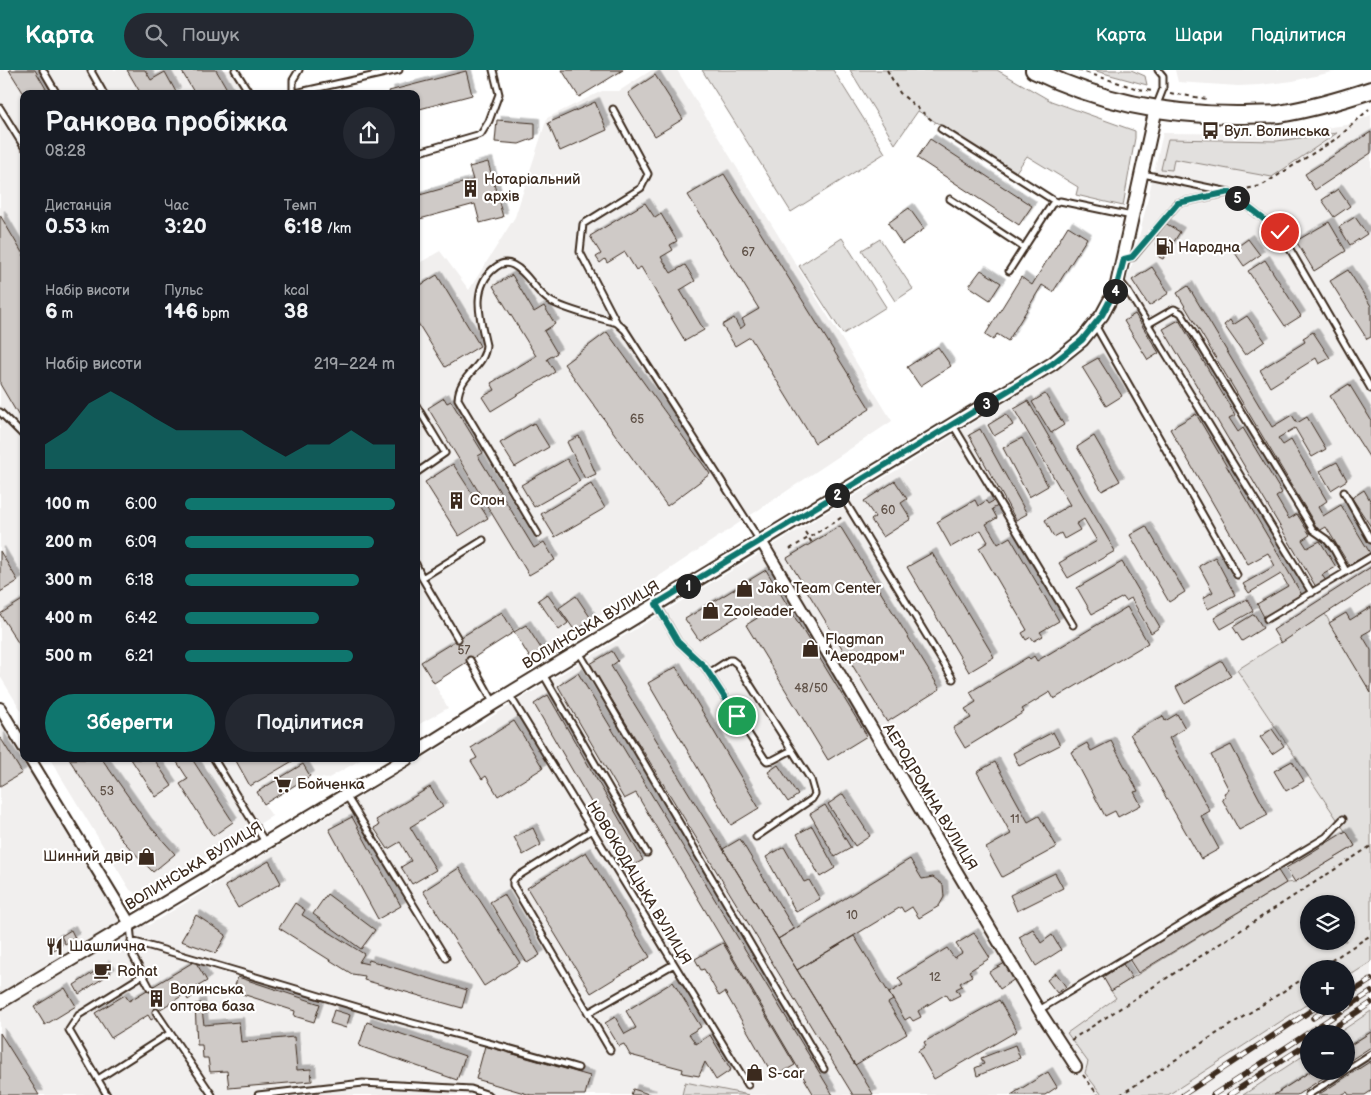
<!DOCTYPE html>
<html lang="uk">
<head>
<meta charset="utf-8">
<style>
  :root { --surface:#171b24; --page:#242831; --text:#f1f3f6; --muted:#9ea1a6; --accent:#0f766e }
  body { margin:0; font-family:"Balsamiq Sans",sans-serif; background:var(--page); color:var(--text); height:100vh; display:flex; flex-direction:column; font-size:19px; white-space:nowrap }
  * { box-sizing:border-box; margin:0 }
  p { font-size:16px; color:var(--muted) }
  .icon { flex:none; width:28px; height:28px; fill:none; stroke:currentColor; stroke-width:2; stroke-linecap:round; stroke-linejoin:round }
  .map { position:relative; flex:1; overflow:hidden }
  .panel { position:absolute; left:20px; top:20px; width:400px; height:672px; display:flex; flex-direction:column; background:var(--surface); border-radius:10px; box-shadow:0 1px 4px #0004 }
  .panel>* { flex:none }
  .fabs { position:absolute; left:1300px; top:825px; display:grid; gap:10px }
  .fabs a { display:grid; place-items:center; width:55px; height:55px; border-radius:50%; background:var(--surface); box-shadow:0 1px 4px #0004; font-size:25px }
  .pin { position:absolute; display:grid; place-items:center; width:42px; height:42px; color:#fff; margin:-21px; border:2px solid #fff; border-radius:50%; box-shadow:0 1px 5px #0007 }
  .km { position:absolute; width:25px; height:25px; margin:-12px; border-radius:50%; background:#222; color:#fff; font-size:14px; line-height:25px; text-align:center }
  .round { display:grid; place-items:center; flex:none; width:52px; height:52px; border-radius:26px; background:var(--page) }
  .overview { display:flex; align-items:center; justify-content:space-between; height:85px; padding:0 25px }
  h1 { font-size:28px; font-weight:700; line-height:38px }
  .stats { display:grid; grid-template-columns:repeat(3,1fr); gap:8px; height:85px; padding:5px 25px }
  .stats div { display:grid; align-content:center }
  .stats b { font-size:21px; font-weight:700 }
  .stats small { font-size:14px; font-weight:400 }
  .stats p { font-size:14px }
  .chart { height:140px; padding:10px 25px }
  .chart p { display:flex; justify-content:space-between }
  .chart svg { width:100%; height:90px; margin-top:5px; fill:var(--accent); opacity:.7 }
  .action { display:flex; gap:10px; margin-top:auto; padding:10px 25px }
  .action a { flex:1; height:58px; border-radius:30px; background:var(--accent); color:#fff; font-size:20px; font-weight:700; line-height:58px; text-align:center }
  .action a+a { background:var(--page); color:var(--text) }
  ul { padding:0 25px; list-style:none; font-size:16px }
  li { display:grid; grid-template-columns:80px 60px 1fr; align-items:center; height:38px }
  li i { height:12px; border-radius:6px; background:var(--accent) }
  header { display:flex; align-items:center; gap:30px; box-sizing:border-box; height:70px; padding:0 25px; background:var(--accent); color:#fff }
  header strong { font-size:24px }
  nav { display:flex; gap:28px; margin-inline-start:auto; font-size:18px }
  .search { width:350px; height:45px; background:var(--page); display:flex; align-items:center; gap:12px; box-sizing:border-box; padding:0 18px; border-radius:28px; color:var(--muted); font-size:19px }
  .map>svg:first-child { display:block }
  .built { fill:#f1efee }
  .green { fill:#e2e0de; stroke:#8e857e; fill-rule:evenodd }
  .building { fill:#cfcac7; stroke:#3b2a1e; filter:url(#shadow) }
  .lines { fill:none; stroke-linecap:round; stroke-linejoin:round }
  .service-casing { stroke:#3b2a1e; stroke-width:9 }
  .minor-casing { stroke:#3b2a1e; stroke-width:14 }
  .tertiary-casing { stroke:#3b2a1e; stroke-width:16 }
  .primary-casing { stroke:#3b2a1e; stroke-width:20 }
  .path { stroke:#3b2a1e; stroke-width:2; stroke-dasharray:4 4; stroke-linecap:butt }
  .service { stroke:#fff; stroke-width:5 }
  .minor { stroke:#fff; stroke-width:10 }
  .tertiary { stroke:#fff; stroke-width:12 }
  .primary { stroke:#fff; stroke-width:16 }
  .rail-casing { stroke:#3b2a1e; stroke-width:5.5 }
  .rail { stroke:#fff; stroke-width:4; stroke-dasharray:11; stroke-linecap:butt }
  .route-casing { stroke:#fff; stroke-width:10 }
  .route { stroke:#0f766e; stroke-width:6 }
  .labels { text-anchor:middle; dominant-baseline:central; stroke-width:4.5; stroke-linejoin:round; paint-order:stroke }
  .number-label { font-size:12px; fill:#605248 }
  .poi-label { font-size:15px; fill:#3b2a1e; stroke:#fff; text-anchor:start }
  .street-label { font-size:15px; fill:#3b2a1e; stroke:#fff }
</style>
</head>
<body>
<header>
<strong>Карта</strong>
<div class="search"><svg class="icon" aria-label="search" viewBox="0 0 24 24"><circle cx="10" cy="10" r="6"/><path d="M15 15l6 6"/></svg>Пошук</div>
<nav><a>Карта</a><a>Шари</a><a>Поділитися</a></nav>
</header>
<div class="map">
<svg width="1371" height="1025" viewBox="0 0 1371 1025">
  <defs>
    <filter id="shadow"><feDropShadow dx="4.5" dy="-4.5" stdDeviation="0" flood-color="#0004"/></filter>
  </defs>
  <rect width="100%" height="100%" fill="#fff"/>
  <filter id="ink" filterUnits="userSpaceOnUse"><feTurbulence type="fractalNoise" baseFrequency=".02" numOctaves="2"/><feDisplacementMap in="SourceGraphic" scale="10" xChannelSelector="R" yChannelSelector="G"/><feConvolveMatrix kernelMatrix="1 2 1 2 8 2 1 2 1" color-interpolation-filters="sRGB"/></filter>
  <g filter="url(#ink)">
    <path class="built" d="M0,0H231L246,24H24V645L0,606Z
      M652,0H677L892,351L575,562L530,588L514,563L434,613L448,638L416,656V195L440,181L469,220L515,147L547,48L602,21H619Z
      M1175,0H1341L1293,11L1260,15L1238,16L1178,12Z
      M1371,45V846L1346,834H1309V871L1102,1025H0V932L130,854L149,855L915,389L1051,304L1079,283L1103,255L1120,228L1134,189L1163,63L1277,64L1347,55Z
      M0,647L121,851L0,925Z
      M50,689H362L327,709L310,706L264,734L272,746L141,827L130,820Z
      M1371,892V941L1337,964H1309V982L1243,1025H1168L1309,933V936H1346V908Z
      M1371,962V1025H1274L1311,1001H1346V978Z"/>
    <path class="green" d="M702,0H833L885,83L791,142Z
      M850,0H997L1051,31L1135,61V68L1123,136L1076,125L1078,117L1027,86L1016,102L918,41L895,74Z
      M1092,0H1131L1145,6L1147,15Z
      M1337,63L1272,107L1174,89L1172,100L1161,99L1168,69L1277,71Z
      M842,168L886,237L843,264L799,196Z
      M880,169L913,219L895,231L862,180Z
      M1325,544L1371,623V892L1346,908V899H1309V933L1168,1025H1102L1085,1003L1088,992L1067,963L1116,928L1111,921L1286,813L1295,812L1355,776L1237,600ZM1309,834H1346V871H1309Z
      M1371,941V962L1346,978V964H1337Z
      M1309,982V1001H1311L1274,1025H1243Z
      M685,1012L749,1025H682Z"/>
    <path class="building" d="M9,0H35L49,24H24Z
      M127,0H145L151,10L165,2L176,22L173,24H141Z
      M181,0H216L230,24H195Z
      M562,0H623L579,27Z
      M466,1L472,25L416,40V24H390L389,21Z
      M655,5L683,49L655,66L628,23Z
      M595,32L607,60L560,81L548,53Z
      M497,50L535,53V68L519,74L495,72Z
      M1371,62V83L1315,120L1305,104Z
      M930,69L1032,136L1019,155L917,88Z
      M488,92L503,147L480,153L475,134L416,150V126L473,110L469,97Z
      M724,104L870,339L815,373L750,267L735,276L722,255L734,248L740,259L745,255L742,249L759,239L688,125Z
      M1338,119L1350,136L1334,147L1322,130Z
      M645,133L655,148L661,144L677,171L670,175L673,180L661,187L671,203L685,195L695,211L680,220L704,260L685,271L641,197L636,200L625,182L607,193L605,189L600,193L596,187L601,184L590,166Z
      M909,138L924,159L902,174L888,153Z
      M0,145L24,186V355L0,314Z
      M1355,147L1367,164L1350,175L1339,157Z
      M1329,152L1346,181L1314,201L1296,171Z
      M1165,153L1180,162L1163,189L1159,187L1156,167Z
      M1068,156L1087,168L1053,222L1042,215L1008,271L997,264L993,270L985,265L1021,207L1032,215Z
      M1248,169L1260,185L1244,196L1233,180Z
      M1265,190L1301,246L1285,256L1248,201Z
      M1152,197L1169,223L1149,236L1132,210Z
      M981,200L1001,213L990,230L969,216Z
      M1348,200L1371,236V267L1367,269L1330,211Z
      M437,205L480,276L445,297L416,250V218Z
      M512,205L534,242L544,236L555,254L544,261L557,283L547,289L555,302L491,341L482,327L495,320L491,313L536,286L493,216Z
      M1188,216L1272,357L1292,345L1297,353L1307,347L1326,379L1312,387L1295,358L1278,368L1283,375L1291,370L1327,431L1318,437L1323,446L1341,435L1370,483L1349,495L1326,457L1319,461L1177,223Z
      M1135,244L1159,283L1148,290L1124,251Z
      M1247,246L1265,271L1245,285L1224,255L1230,250L1233,255Z
      M1179,250L1235,345L1229,348L1238,362L1243,358L1282,423L1276,427L1289,449L1297,444L1310,465L1302,470L1307,478L1320,471L1336,497L1322,505L1326,511L1316,517L1163,259Z
      M607,262L710,404L667,436L564,294Z
      M1313,262L1330,288L1319,294L1316,288L1270,317L1260,300L1305,272L1303,268Z
      M938,277L951,296L920,316L907,297Z
      M1098,288L1122,326L1106,336L1082,297Z
      M1349,314L1371,350V390L1330,326Z
      M1045,324L1064,355L1051,363L1032,332Z
      M444,328L447,333L451,331L483,383L478,386L534,478L544,472L555,490L529,505L428,338Z
      M1028,331L1115,481L1068,508L1059,493L1097,471L1084,449L1076,454L1080,460L1064,469L1061,463L1054,467L1045,450L1070,435L1014,339Z
      M1006,344L1013,355L994,366L988,355Z
      M1196,344L1302,525L1264,547L1257,534L1288,516L1281,504L1249,523L1243,514L1275,496L1268,483L1248,494L1170,359Z
      M534,353L549,377L515,397L500,373Z
      M980,359L1027,444L1016,450L969,365Z
      M579,366L596,404L585,409L567,372Z
      M1094,366L1120,411L1102,421L1077,377Z
      M1022,368L1048,416L1029,427L1003,378Z
      M567,389L580,411L534,437L521,415Z
      M1337,392L1347,410L1331,420L1320,401Z
      M453,394L488,448L459,466L425,412Z
      M895,411L907,429L901,433L911,449L883,467L871,450L875,447L864,431Z
      M591,414L605,438L555,467L541,444Z
      M1364,420L1371,432V457L1352,428Z
      M975,430L978,436L986,431L988,434L995,430L998,436L992,439L997,448L986,454L998,474L1010,467L1059,551L1040,562L1043,566L1034,571L1031,567L1026,570L1022,563L1027,560L979,478L988,472L981,460L951,477L937,452Z
      M840,456L940,619L887,652L787,488Z
      M1146,456L1185,522L1169,532L1130,465Z
      M0,481L18,511L0,522Z
      M932,483L994,587L969,602L907,497Z
      M1215,487L1235,525L1208,539L1203,528L1213,522L1199,496Z
      M1122,492L1160,557L1151,563L1131,528L1126,531L1123,527L1092,544L1077,518Z
      M1371,497V514L1281,573L1273,560Z
      M766,500L867,666L828,690L746,555L759,547L753,537L699,570L685,549Z
      M547,524L568,553L559,560L538,530Z
      M576,526L592,550L575,561L559,538Z
      M24,529V582L0,544Z
      M1247,529L1253,541L1221,559L1214,548Z
      M1127,537L1148,573L1054,629L1050,622L1022,639L1024,642L965,678L953,658L971,648L965,639L976,632L970,622L1028,587L1030,589L1034,586L1037,591Z
      M1371,537V560L1362,565L1371,580V623L1329,553L1346,543L1350,550Z
      M502,542L514,562L434,613L421,592Z
      M1254,544L1263,558L1242,571L1233,557Z
      M526,555L542,580L530,588L514,562Z
      M612,581L618,591L611,596L873,1024L871,1025H853L590,594Z
      M1222,591L1231,606L1184,633L1176,617Z
      M676,597L759,738L731,755L648,613Z
      M578,603L833,1025H814L636,723L624,729L558,616Z
      M548,625L643,790L629,798L534,634Z
      M1177,644L1185,658L1169,668L1210,741L1201,746L1219,779L1201,789L1130,664L1163,646L1165,651Z
      M514,651L543,698L498,726L486,706L482,709L471,691L477,688L471,678Z
      M1272,659L1284,676L1272,684L1260,667Z
      M1053,662L1060,675L1019,696L1013,683Z
      M0,667L22,703L0,716Z
      M1111,671L1138,721L1134,722L1141,735L1118,747L1115,741L1105,746L1071,682L1087,673L1091,681Z
      M1231,675L1268,745L1239,760L1222,729L1226,727L1224,723L1229,720L1211,685Z
      M69,689H102L147,753L175,784L153,802L122,770Z
      M131,689H154L172,716L156,727Z
      M175,689H192L233,752L213,766L180,714L188,709Z
      M235,689H296L250,716Z
      M1292,691L1304,711L1286,721L1274,701Z
      M995,692L1028,752L1039,746L1057,777L1002,807L986,778L1011,764L977,702Z
      M303,694L310,706L264,734L257,722Z
      M778,695L798,725L788,732L768,702Z
      M430,717L443,737L410,757L436,800L412,814L401,797L411,791L400,772L388,779L374,758L379,755L376,750Z
      M843,724L870,766L855,776L828,734Z
      M825,735L851,778L835,787L810,744Z
      M352,747L401,836L378,849L329,759Z
      M812,756L835,798L820,807L797,764Z
      M533,758L541,775L523,785L514,767Z
      M1346,761L1355,776L1295,812L1286,798Z
      M740,769L794,859L778,869L723,779Z
      M784,777L804,812L809,810L820,829L796,842L766,787Z
      M586,782L650,887L591,923L527,818Z
      M910,789L922,809L933,807L943,815L944,827L939,836L919,848L912,837L904,842L901,837L797,900L778,869Z
      M269,791L281,813L238,838L225,816Z
      M459,798L520,893L484,916L423,821Z
      M1277,799L1286,813L1138,903L1129,889Z
      M1055,803L1063,818L1017,841L1010,825Z
      M327,824L375,860L361,879L313,844Z
      M504,824L540,885L527,893L490,832Z
      M295,833L305,840L302,845L364,884L359,892L368,894L369,890L467,920L462,938L364,910L365,906L352,904L279,858Z
      M196,845L226,865L216,883L181,871Z
      M1033,859L1041,873L1052,865L1061,880L1036,896L1019,867Z
      M71,860L75,868L65,874L61,866Z
      M974,863L990,888L969,901L972,906L960,913L962,916L956,919L960,925L950,930L946,924L918,941L921,947L913,951L910,947L905,950L889,923L903,915L898,908L947,878L954,888L962,883L956,874Z
      M854,866L893,930L888,933L907,964L855,995L797,900Z
      M58,868L62,875L52,881L48,874Z
      M723,873L795,995L774,1007L725,922L719,926L704,899L701,900L695,889Z
      M195,891L207,911L190,921L193,926L188,930L185,924L154,943L156,947L151,950L148,945L111,968L95,943L125,925L129,931Z
      M1005,893L1015,909L1000,919L989,902Z
      M1123,894L1132,908L1111,921L1103,907Z
      M105,895L111,903L79,924L74,915Z
      M1056,903L1066,917L1057,923L1047,910Z
      M238,907L320,934L314,952L294,946L295,941L233,921Z
      M673,912L701,957L689,964L696,974L710,965L731,1000L716,1010L705,992L699,1006L682,1003L683,999L630,985L624,974L619,976L605,953L615,947L625,964L636,958L626,941Z
      M65,918L76,936L45,955L34,937Z
      M999,930L1017,961L934,1009L918,981L926,976L924,972Z
      M201,933L204,955L239,952L241,972L294,967L297,1000L311,999L312,1011L229,1018L227,1001L210,1002L208,988H203L202,975H197L195,934Z
      M334,940L350,945L346,958L330,953Z
      M367,952L465,986L457,1010L359,976Z
      M1371,962V977L1346,993V978Z
      M0,963L39,1025H0Z
      M1015,975L1020,988L977,1006L975,998L984,994L981,988Z
      M485,976L590,1006L585,1025H531L476,1009Z
      M1371,991V1021L1365,1025H1349L1347,1022L1341,1025H1318Z
      M1311,1001H1334L1297,1025H1274Z
      M1048,1002L1057,1017L1045,1025H1011Z
      M633,1019L652,1025H631Z"/>
    <g class="lines">
      <defs>
        <path id="service" d="M43,0L57,24
          M92,0L91,1L104,24
          M235,0L250,24
          M293,23V10L299,0
          M291,24L399,0
          M1156,37L1163,19V6L1158,0
          M0,38L24,77
          M613,39L648,104L641,118L583,154L580,182L617,253
          M941,59L1056,132
          M416,83L481,64L489,51L499,24L493,0
          M1143,104L1229,122L1280,162L1371,319
          M950,129L1024,178
          M1124,189L1133,187L1178,133L1226,123
          M1009,201L1052,134L1060,131L1132,146
          M1120,211L1127,220L1312,523
          M1148,254L1174,239L1181,243L1313,460L1326,469L1332,476L1346,501
          M1095,255L1237,505
          M416,335L445,383L416,403
          M0,342L24,366
          M953,355L1073,555
          M1344,422L1371,470
          M840,423L953,609
          M538,464L458,329C459,304 485,298 486,275C480,249 470,216 496,197C501,193 507,192 513,195C529,203 536,224 552,232C572,242 596,247 617,253L625,260L760,471
          M416,494L422,508
          M657,535L678,572L704,596L765,689L767,691L773,690L792,680
          M1267,549L1371,487
          M458,569L422,508L483,470
          M579,582L824,999
          M470,590L494,633
          M709,603L729,590H732L737,594L811,710L815,724L812,729L756,767
          M543,604L647,783
          M509,624L748,1015
          M214,689L265,772
          M346,725L446,888
          M592,760L515,808L513,811V815L610,980
          M130,855L133,886L150,918
          M131,871C224,896 316,926 409,952C466,967 522,981 578,998
          M1039,940L1326,767L1343,749
          M156,942L212,1025
          M588,943L674,894
          M1346,1000L1371,984
          M98,1009L170,963
          M107,1025L69,960L79,945L143,905
          M258,1025L363,1013L471,1019L489,1025
          M1308,1025L1345,1001"/>
        <path id="minor" d="M761,471L1039,940L1076,997
          M0,638L24,678
          M30,689L130,854"/>
        <path id="tertiary" d="M416,682L494,633L1052,294L1082,270L1102,245L1116,219L1156,38
          M0,932L406,689"/>
        <path id="primary" d="M1034,0C1099,32 1172,46 1244,45C1256,44 1268,45 1279,44C1310,39 1341,30 1371,20"/>
      </defs>
      <use href="#service" class="service-casing"/>
      <use href="#minor" class="minor-casing"/>
      <use href="#tertiary" class="tertiary-casing"/>
      <use href="#primary" class="primary-casing"/>
      <path class="path" d="M887,0L900,23L935,53
        M1078,0L1138,19L1152,21
        M1170,23L1207,29
        M1240,120L1261,116L1339,67L1369,39
        M805,462L812,473
        M790,479L844,446
        M1318,899L1371,865
        M1071,970L1371,776
        M1083,1005L1098,1025
        M1120,1025L1309,905"/>
      <use href="#service" class="service"/>
      <use href="#minor" class="minor"/>
      <use href="#tertiary" class="tertiary"/>
      <use href="#primary" class="primary"/>
      <defs>
        <path id="rail" d="M1346,926L1371,910
          M1313,948L1331,936
          M1324,964L1371,933
          M1183,1025L1318,936
          M1213,1025L1371,922
          M1229,1025L1309,973"/>
      </defs>
      <use href="#rail" class="rail-casing"/>
      <use href="#rail" class="rail"/>
    </g>
  </g>
  <g class="lines" filter="url(#ink)">
    <defs>
      <path id="route" d="M737,646L704,596L678,572L656,534L1052,294L1082,270L1102,245L1116,219L1124,189L1132,187L1178,133L1229,122L1280,162"/>
    </defs>
    <use href="#route" class="route-casing"/>
    <use href="#route" class="route"/>
  </g>
  <defs>
    <symbol id="bus-bare" viewBox="-9 -9 18 18"><path d="M-5-6H5V4H4V6H2V4H-2V6H-4V4H-5ZM-3.5-4V0h7V-4ZM-3.5 1.2v1.5H-2V1.2ZM2 1.2v1.5H3.5V1.2Z" fill="#3b2a1e" stroke="#fff" stroke-width="2.5" paint-order="stroke"/></symbol>
    <symbol id="building-bare" viewBox="-9 -9 18 18"><path d="M-4-6H4V6H1V3H-1V6H-4ZM-2.5-4.3h1.7v1.8h-1.7ZM.8-4.3h1.7v1.8H.8ZM-2.5-1h1.7V.8h-1.7ZM.8-1h1.7V.8H.8Z" fill="#3b2a1e" stroke="#fff" stroke-width="2.5" paint-order="stroke"/></symbol>
    <symbol id="fuel-bare" viewBox="-9 -9 18 18"><path d="M-5.5-6h7V0h2V4h1.3V-2.5L3-4.5l.8-.8L6-3V5H2.5V1h-1V6h-7ZM-4.2-4.7v3.2H.2V-4.7Z" fill="#3b2a1e" stroke="#fff" stroke-width="2.5" paint-order="stroke"/></symbol>
    <symbol id="shop-bare" viewBox="-9 -9 18 18"><path d="M-5-2.5h2.3a2.7 3.5 0 0 1 5.4 0H5L5.5 6h-11ZM-1.5-2.5h3a1.5 2.3 0 0 0-3 0Z" fill="#3b2a1e" stroke="#fff" stroke-width="2.5" paint-order="stroke"/></symbol>
    <symbol id="supermarket-bare" viewBox="-9 -9 18 18"><path d="M-6-5.5h2.5l.6 2H6L4.5 2H-2.5L-4.4-4H-6ZM-1.5 3.2a1.3 1.3 0 1 0 .1 0ZM3 3.2a1.3 1.3 0 1 0 .1 0Z" fill="#3b2a1e" stroke="#fff" stroke-width="2.5" paint-order="stroke"/></symbol>
    <symbol id="restaurant-bare" viewBox="-9 -9 18 18"><path d="M-5-6h1v4h1v-4h1v4h1v-4h1v5L-1.5 .5V6h-2V.5L-5-1ZM5-6V6H3V1.5H1.5Q1.5-4 5-6Z" fill="#3b2a1e" stroke="#fff" stroke-width="2.5" paint-order="stroke"/></symbol>
    <symbol id="cafe-bare" viewBox="-9 -9 18 18"><path d="M-5.5-4.5H6V0H3Q3 3.5 0 3.5H-2.5Q-5.5 3.5-5.5 0ZM3-3.2v2h1.7v-2ZM-6 4.5H4V6H-6Z" fill="#3b2a1e" stroke="#fff" stroke-width="2.5" paint-order="stroke"/></symbol>
  </defs>
  <g fill-rule="evenodd">
    <use href="#bus-bare" x="1198" y="48" width="25" height="25"/>
    <use href="#building-bare" x="458" y="106" width="25" height="25"/>
    <use href="#fuel-bare" x="1152" y="164" width="25" height="25"/>
    <use href="#building-bare" x="444" y="418" width="25" height="25"/>
    <use href="#shop-bare" x="732" y="506" width="25" height="25"/>
    <use href="#shop-bare" x="698" y="528" width="25" height="25"/>
    <use href="#shop-bare" x="798" y="566" width="25" height="25"/>
    <use href="#supermarket-bare" x="270" y="702" width="25" height="25"/>
    <use href="#shop-bare" x="134" y="774" width="25" height="25"/>
    <use href="#restaurant-bare" x="42" y="864" width="25" height="25"/>
    <use href="#cafe-bare" x="90" y="888" width="25" height="25"/>
    <use href="#building-bare" x="144" y="916" width="25" height="25"/>
    <use href="#shop-bare" x="742" y="990" width="25" height="25"/>
  </g>
  <g class="labels">
    <g class="number-label">
      <text x="748" y="182">67</text>
      <text x="637" y="349">65</text>
      <text x="888" y="440">60</text>
      <text x="464" y="580">57</text>
      <text x="811" y="618">48/50</text>
      <text x="107" y="721">53</text>
      <text x="1015" y="749">11</text>
      <text x="852" y="845">10</text>
      <text x="935" y="907">12</text>
    </g>
    <g class="poi-label">
      <text x="1224" y="61">Вул. Волинська</text>
      <text x="484" y="109">Нотаріальний<tspan x="484" dy="17">архів</tspan></text>
      <text x="1178" y="177">Народна</text>
      <text x="470" y="430">Слон</text>
      <text x="758" y="518">Jako Team Center</text>
      <text x="724" y="541">Zooleader</text>
      <text x="825" y="569">Flagman<tspan x="825" dy="17">"Аеродром"</tspan></text>
      <text x="297" y="714">Бойченка</text>
      <text x="133" y="786" text-anchor="end">Шинний двір</text>
      <text x="69" y="876">Шашлична</text>
      <text x="117" y="901">Rohat</text>
      <text x="170" y="919">Волинська<tspan x="170" dy="17">оптова база</tspan></text>
      <text x="768" y="1003">S-car</text>
    </g>
    <g class="street-label">
      <text transform="translate(591 555) rotate(-31)">ВОЛИНСЬКА ВУЛИЦЯ</text>
      <text transform="translate(930 727) rotate(59)">АЕРОДРОМНА ВУЛИЦЯ</text>
      <text transform="translate(194 796) rotate(-31)">ВОЛИНСЬКА ВУЛИЦЯ</text>
      <text transform="translate(639 813) rotate(59)">НОВОКОДАЦЬКА ВУЛИЦЯ</text>
    </g>
  </g>
</svg>
<div class="fabs">
<a><svg class="icon" aria-label="layers" viewBox="0 0 24 24"><path d="M12 4l9 5-9 5-9-5zM3 14l9 5 9-5"/></svg></a>
<a>+</a>
<a>−</a>
</div>
<div class="pin" style="left:737px;top:646px;background:#1e9e55"><svg class="icon" aria-label="arrive" viewBox="0 0 24 24"><path d="M6 21V4h12l-3 4 3 4H6"/></svg></div>
<div class="pin" style="left:1280px;top:162px;background:#d93025"><svg class="icon" aria-label="check" viewBox="0 0 24 24"><path d="M5 12l5 5 9-10"/></svg></div>
<b class="km" style="left:688px;top:516px">1</b>
<b class="km" style="left:837px;top:425px">2</b>
<b class="km" style="left:986px;top:334px">3</b>
<b class="km" style="left:1115px;top:221px">4</b>
<b class="km" style="left:1237px;top:128px">5</b>
<section class="panel">
<div class="overview"><div><h1>Ранкова пробіжка</h1><p>08:28</p></div><a class="round"><svg class="icon" aria-label="share" viewBox="0 0 24 24"><path d="M12 15V3M7 8l5-5 5 5M5 13v7h14v-7"/></svg></a></div>
<div class="stats">
<div><p>Дистанція</p><b>0.53<small> km</small></b></div>
<div><p>Час</p><b>3:20</b></div>
<div><p>Темп</p><b>6:18<small> /km</small></b></div>
</div>
<div class="stats">
<div><p>Набір висоти</p><b>6<small> m</small></b></div>
<div><p>Пульс</p><b>146<small> bpm</small></b></div>
<div><p>kcal</p><b>38</b></div>
</div>
<div class="chart"><p><span>Набір висоти</span>219–224 m</p>
<svg viewBox="0 0 160 44" preserveAspectRatio="none"><path d="M0 44V32L10 25L20 12L30 6L40 12L50 19L60 25L70 25L80 25L90 25L100 32L110 38L120 32L130 32L140 25L150 32L160 32V44z"/></svg>
</div>
<ul>
<li><b>100 m</b>6:00<i style="width:100%"></i></li>
<li><b>200 m</b>6:09<i style="width:90%"></i></li>
<li><b>300 m</b>6:18<i style="width:83%"></i></li>
<li><b>400 m</b>6:42<i style="width:64%"></i></li>
<li><b>500 m</b>6:21<i style="width:80%"></i></li>
</ul>
<div class="action"><a>Зберегти</a><a>Поділитися</a></div>
</section>
</div>
</body>
</html>
